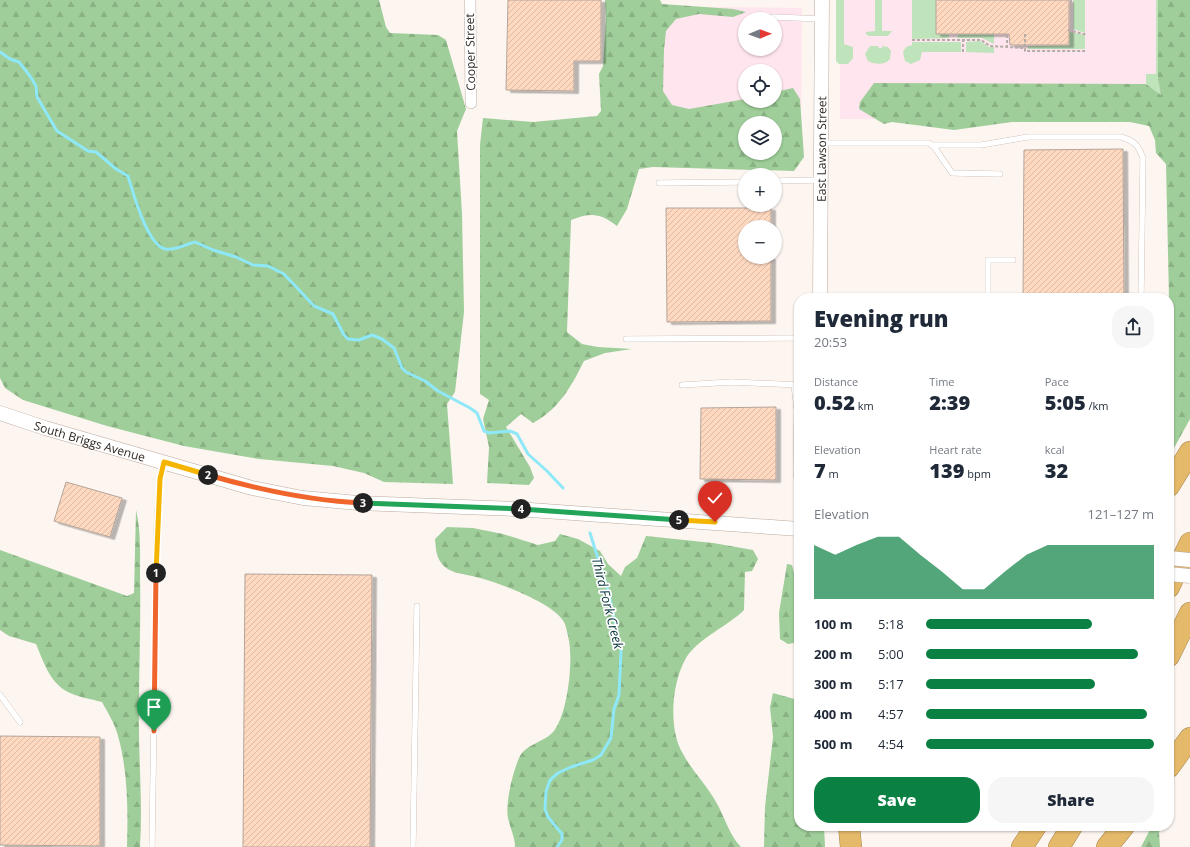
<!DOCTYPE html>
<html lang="en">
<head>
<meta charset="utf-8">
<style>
  :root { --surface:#fff; --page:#f6f6f7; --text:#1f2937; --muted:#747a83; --accent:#0b8043 }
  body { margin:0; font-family:"Open Sans",sans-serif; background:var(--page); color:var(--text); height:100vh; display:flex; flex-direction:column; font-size:15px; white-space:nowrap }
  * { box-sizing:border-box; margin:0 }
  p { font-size:13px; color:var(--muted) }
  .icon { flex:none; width:22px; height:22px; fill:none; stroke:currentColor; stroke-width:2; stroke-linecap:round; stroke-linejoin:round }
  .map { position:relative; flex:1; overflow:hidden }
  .details { position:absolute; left:794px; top:293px; width:380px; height:538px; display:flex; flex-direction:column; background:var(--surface); border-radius:16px; box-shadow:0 1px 3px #0004 }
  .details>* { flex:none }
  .needle { width:26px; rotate:89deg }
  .tools { position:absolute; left:738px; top:12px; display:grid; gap:8px }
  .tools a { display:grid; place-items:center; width:44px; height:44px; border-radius:50%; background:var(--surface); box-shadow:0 1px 3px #0004; font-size:20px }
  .pin { position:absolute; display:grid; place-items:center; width:34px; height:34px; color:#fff; margin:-41px -17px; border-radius:50% 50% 50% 0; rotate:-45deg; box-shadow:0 0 4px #0007 }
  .pin .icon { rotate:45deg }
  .km { position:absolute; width:20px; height:20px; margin:-10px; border-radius:50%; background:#222; color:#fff; font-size:11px; line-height:20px; text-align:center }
  .round { display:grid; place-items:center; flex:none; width:42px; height:42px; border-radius:16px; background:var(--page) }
  .head { display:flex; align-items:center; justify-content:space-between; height:68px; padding:0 20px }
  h1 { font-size:22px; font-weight:800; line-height:30px }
  .figures { display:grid; grid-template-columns:repeat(3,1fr); gap:6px; height:68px; padding:4px 20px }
  .figures div { display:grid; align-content:center }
  .figures b { font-size:20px; font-weight:800 }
  .figures small { font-size:11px; font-weight:400 }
  .figures p { font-size:11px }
  .chart { height:112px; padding:8px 20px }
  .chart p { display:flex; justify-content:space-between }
  .chart svg { width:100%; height:72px; margin-top:4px; fill:var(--accent); opacity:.7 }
  .button { display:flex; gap:8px; margin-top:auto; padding:8px 20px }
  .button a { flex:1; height:46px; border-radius:16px; background:var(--accent); color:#fff; font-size:16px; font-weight:800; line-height:46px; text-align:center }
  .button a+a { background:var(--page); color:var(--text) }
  ul { padding:0 20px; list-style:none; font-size:13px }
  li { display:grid; grid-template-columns:64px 48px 1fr; align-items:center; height:30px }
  li i { height:10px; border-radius:5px; background:var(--accent) }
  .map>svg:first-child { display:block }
  .education { fill:#ffe5ed; fill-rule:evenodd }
  .green { fill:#bfe3bb }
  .forest { fill:url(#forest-firs); fill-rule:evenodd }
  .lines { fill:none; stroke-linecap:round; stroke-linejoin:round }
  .stream { stroke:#8ee8f8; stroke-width:3 }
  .building { fill:url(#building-hatch); stroke:#b5a499; filter:url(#shadow) }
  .service-casing { stroke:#bbaa9f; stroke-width:6 }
  .minor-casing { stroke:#bbaa9f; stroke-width:12 }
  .tertiary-casing { stroke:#bbaa9f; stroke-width:15 }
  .motorway-casing { stroke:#a58651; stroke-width:22 }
  .path { stroke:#b3aca7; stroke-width:2; stroke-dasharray:3 2; stroke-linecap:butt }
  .service { stroke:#fff; stroke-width:5.5 }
  .minor { stroke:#fff; stroke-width:11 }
  .tertiary { stroke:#fff; stroke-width:14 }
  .motorway { stroke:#e5b96a; stroke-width:21 }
  .tertiary-bridge-casing { stroke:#bbaa9f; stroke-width:15; stroke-linecap:butt }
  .tertiary-bridge { stroke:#fff; stroke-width:14 }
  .split-1-casing { stroke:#fff; stroke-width:8 }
  .split-2-casing { stroke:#fff; stroke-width:8 }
  .split-3-casing { stroke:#fff; stroke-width:8 }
  .split-4-casing { stroke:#fff; stroke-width:8 }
  .split-5-casing { stroke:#fff; stroke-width:8 }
  .split-6-casing { stroke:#fff; stroke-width:8 }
  .split-1 { stroke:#f0652b; stroke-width:5 }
  .split-2 { stroke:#f5b400; stroke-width:5 }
  .split-3 { stroke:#f0652b; stroke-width:5 }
  .split-4 { stroke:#22a559; stroke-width:5 }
  .split-5 { stroke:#22a559; stroke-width:5 }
  .split-6 { stroke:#f5b400; stroke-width:5 }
  .labels { text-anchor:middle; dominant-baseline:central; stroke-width:3.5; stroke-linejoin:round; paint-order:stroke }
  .street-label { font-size:12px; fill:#2d2722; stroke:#fff }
  .water-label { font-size:13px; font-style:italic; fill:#09353c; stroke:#fff }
</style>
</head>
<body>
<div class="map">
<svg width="1190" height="847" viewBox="0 0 1190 847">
  <defs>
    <pattern id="forest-firs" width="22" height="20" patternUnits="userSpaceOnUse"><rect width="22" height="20" fill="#9fce9a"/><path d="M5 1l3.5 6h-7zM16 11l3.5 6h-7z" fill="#89b184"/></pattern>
    <pattern id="building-hatch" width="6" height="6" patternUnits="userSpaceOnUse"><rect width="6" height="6" fill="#fed9c0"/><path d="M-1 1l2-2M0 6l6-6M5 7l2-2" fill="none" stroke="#dabaa5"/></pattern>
    <filter id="shadow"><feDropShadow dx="4.5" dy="2.5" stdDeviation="0" flood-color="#0004"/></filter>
  </defs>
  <rect width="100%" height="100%" fill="#fdf5f0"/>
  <path class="education" d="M840,0H1172V120L840,119Z
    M710,7L802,8L801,119H657V10ZM745,19H775V49H745ZM745,71H775V101H745Z"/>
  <path class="green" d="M836,0H844V44L853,47V58L848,64H839L836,61Z
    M875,0H882V31H892L888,36H869L866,34V32L875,31Z
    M912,0H936V34H949V38L912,39Z
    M1073,0H1085V33L1073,29Z
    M1156,0H1158V80L1161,95L1146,84V74H1156Z
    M1069,32L1085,35V49H1028V46L1069,45Z
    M958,34H994V44L982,38H957Z
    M912,42H961V52H922L920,60L911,64L905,61L903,52L906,47L912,45Z
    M966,42L980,41L989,47H994V53L966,52Z
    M870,46H878L879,48H882V46L888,47L891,51L890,59C885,65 875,65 868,61L865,54Z"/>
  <path class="forest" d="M0,0H379L386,27L390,33L438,35L446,40L466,109L457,131L462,214L464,312L455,392L447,404L453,484L384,482L364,473L333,466L259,459L184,446L107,426L23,400L5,388L0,378Z
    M605,0H660L662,4L733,9L746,12L733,17L699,14L676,19L666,31L664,50L663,91L672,105L689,109L745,99V101H775V92L793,88L800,99L804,157L794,171L653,167L639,169L627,209L617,226C601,213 590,212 571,220L567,332L582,344L598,347L632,349L605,353L584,361C571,387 559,409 533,423L521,414L506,427L530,467L534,478L529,485L487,483L489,447L483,419L489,400L480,394V145L483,118L533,122L597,116L601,111L599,74L603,66L606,18ZM745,123H775V153H745Z
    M1158,0H1190V419L1169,457V298L1166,164L1156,153L1155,140L1149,126L1130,122H1012L954,130L892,122L884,124L859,109L860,102L874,83L1146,84L1161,95L1158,80Z
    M136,510C141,531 140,553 140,574C141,619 139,665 139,710C138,756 143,801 140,847H127C128,811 128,771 118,736C115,724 108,713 102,702C91,699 76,697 66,691C49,681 43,660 36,644L9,636L0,630V550L127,596L134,593Z
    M447,527L473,528L503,534L538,545L555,541L560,534L578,539L600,551L608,564L621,576L625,567L637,558L646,536L713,543L753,550L758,559L752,571L745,572L744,610C728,626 697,639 686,658C672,682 668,727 682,752C691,770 707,785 716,802C725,817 729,835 741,847H515C515,837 510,828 508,818C505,803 513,772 519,758C526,743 544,743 554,731C568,713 574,658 568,636C567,632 566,626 564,622C554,603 497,582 476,577C466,574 453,574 445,567C436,559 436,550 435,539Z
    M787,564L792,565L799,591V642L788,644L780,639L779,613Z
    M773,693L798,700L799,703V826H824L825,847H764L765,807L773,737L770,707Z
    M1152,826H1162L1159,832L1160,847H1141Z"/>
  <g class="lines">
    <path class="stream" d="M0,52L10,59L19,62L30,76L36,86L37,97L57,131L88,151L96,152L116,169L128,176C133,192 147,245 165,249C175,251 186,244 195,242L213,250L236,257L253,265L268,266L284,274L314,306L333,314L344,335L348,339L359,340L372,335L382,339L394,348L402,368L406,372L425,381L438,391L470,408L477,413L484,431L489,433L510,431L517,434L528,454L547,471L563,488
      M557,847L562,840V834L548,817L545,809L546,792L550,780L558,773L571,767L593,760L601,755L611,738L614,709L619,695L621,651L609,594L590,533"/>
  </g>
  <path class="building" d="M508,0H601V61H574V91L506,90Z
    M936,0H1069V45H1010L1009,34H936Z
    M1123,149L1124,298H1023L1024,150Z
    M666,208H771V227H745V257H771V321L667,322Z
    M776,407V480L700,479L701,408Z
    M66,482L122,498L110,537L54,521Z
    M245,574L372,575L370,847H243Z
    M0,736L100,737V846L0,845Z"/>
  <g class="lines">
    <defs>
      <path id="service" d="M773,17L822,19
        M821,143H929L935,148L952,173L1000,174
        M932,145H981L1028,137H1121C1135,141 1138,145 1143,158L1141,298
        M775,181L820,180
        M659,183L745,182
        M988,298V260H1013
        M626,339L799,338
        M682,385L732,382L799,385
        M794,385L797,410L796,471L797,479L799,480
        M0,695L20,722
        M152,847L157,520L160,479L164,463
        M413,847L417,606"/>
      <path id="minor" d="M470,0L471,103"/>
      <g id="tertiary">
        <path id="s1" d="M820,298L822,0"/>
        <path id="s2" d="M0,413L45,428L252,488L303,498L358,503L516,509L799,529"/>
      </g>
      <path id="motorway" d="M1169,486L1190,452
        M1169,587L1190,543
        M1169,656L1190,613
        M1169,767L1190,738
        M849,826L851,847
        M1022,847L1036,826
        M1059,847L1072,826
        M1107,847L1124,826"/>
    </defs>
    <use href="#service" class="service-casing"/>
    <use href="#minor" class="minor-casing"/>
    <use href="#tertiary" class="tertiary-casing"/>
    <use href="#motorway" class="motorway-casing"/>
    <path class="path" d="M1071,0V30
      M1068,30L1087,35
      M954,34V40
      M1025,34V48
      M912,40H981L990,46L1025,48V51H1087
      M1007,48V34
      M963,52V40"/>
    <use href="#service" class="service"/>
    <use href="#minor" class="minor"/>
    <use href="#tertiary" class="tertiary"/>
    <use href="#motorway" class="motorway"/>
    <defs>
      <path id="tertiary-bridge" d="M1169,558L1190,560
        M1169,574L1190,576"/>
    </defs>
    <use href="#tertiary-bridge" class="tertiary-bridge-casing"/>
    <use href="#tertiary-bridge" class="tertiary-bridge"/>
  </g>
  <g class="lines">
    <defs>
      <path id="split-1" d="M154,731L156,573"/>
      <path id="split-2" d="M156,573L160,479L164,462L208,475"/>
      <path id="split-3" d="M208,475C260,490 310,501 363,503"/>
      <path id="split-4" d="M363,503L521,509"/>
      <path id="split-5" d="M521,509L679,520"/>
      <path id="split-6" d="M679,520L715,522"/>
    </defs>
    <use href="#split-1" class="split-1-casing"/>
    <use href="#split-2" class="split-2-casing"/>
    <use href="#split-3" class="split-3-casing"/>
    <use href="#split-4" class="split-4-casing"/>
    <use href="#split-5" class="split-5-casing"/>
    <use href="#split-6" class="split-6-casing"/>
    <use href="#split-1" class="split-1"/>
    <use href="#split-2" class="split-2"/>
    <use href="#split-3" class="split-3"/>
    <use href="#split-4" class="split-4"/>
    <use href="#split-5" class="split-5"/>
    <use href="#split-6" class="split-6"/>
  </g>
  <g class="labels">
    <g class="street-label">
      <text transform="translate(470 52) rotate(-91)">Cooper Street</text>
      <text stroke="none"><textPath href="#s1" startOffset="149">East Lawson Street</textPath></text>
      <text stroke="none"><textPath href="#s2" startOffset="94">South Briggs Avenue</textPath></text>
    </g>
    <g class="water-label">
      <text transform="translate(608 603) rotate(76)">Third Fork Creek</text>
    </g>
  </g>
</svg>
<div class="tools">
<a><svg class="needle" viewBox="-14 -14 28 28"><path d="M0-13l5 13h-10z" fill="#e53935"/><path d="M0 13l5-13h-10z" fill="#747a83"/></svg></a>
<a><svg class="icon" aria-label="locate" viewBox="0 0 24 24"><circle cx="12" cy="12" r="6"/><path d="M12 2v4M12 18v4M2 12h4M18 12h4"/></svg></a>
<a><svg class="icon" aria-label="layers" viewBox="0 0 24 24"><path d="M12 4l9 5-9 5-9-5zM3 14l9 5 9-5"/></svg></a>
<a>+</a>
<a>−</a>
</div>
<div class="pin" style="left:154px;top:731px;background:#1e9e55"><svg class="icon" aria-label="arrive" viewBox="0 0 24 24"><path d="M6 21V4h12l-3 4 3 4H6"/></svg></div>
<div class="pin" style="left:715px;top:522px;background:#d93025"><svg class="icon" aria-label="check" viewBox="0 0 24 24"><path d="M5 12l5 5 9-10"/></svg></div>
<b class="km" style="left:156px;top:573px">1</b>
<b class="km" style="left:208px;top:475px">2</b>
<b class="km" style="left:363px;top:503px">3</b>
<b class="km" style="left:521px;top:509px">4</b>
<b class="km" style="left:679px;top:520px">5</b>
<section class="details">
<div class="head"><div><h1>Evening run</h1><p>20:53</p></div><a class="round"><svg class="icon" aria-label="share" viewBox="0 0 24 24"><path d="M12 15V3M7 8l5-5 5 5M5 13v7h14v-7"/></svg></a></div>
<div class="figures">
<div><p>Distance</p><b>0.52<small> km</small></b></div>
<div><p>Time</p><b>2:39</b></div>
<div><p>Pace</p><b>5:05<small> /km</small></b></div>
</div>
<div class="figures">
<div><p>Elevation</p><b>7<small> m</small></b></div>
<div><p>Heart rate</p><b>139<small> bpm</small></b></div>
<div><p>kcal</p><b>32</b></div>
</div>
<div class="chart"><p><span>Elevation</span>121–127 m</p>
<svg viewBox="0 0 160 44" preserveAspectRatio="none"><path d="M0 44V11L10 17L20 11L30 6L40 6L50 17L60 27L70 38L80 38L90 27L100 17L110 11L120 11L130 11L140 11L150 11L160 11V44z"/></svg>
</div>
<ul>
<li><b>100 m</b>5:18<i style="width:73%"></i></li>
<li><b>200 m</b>5:00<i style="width:93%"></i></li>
<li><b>300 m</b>5:17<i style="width:74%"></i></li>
<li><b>400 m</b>4:57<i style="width:97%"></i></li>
<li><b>500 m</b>4:54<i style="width:100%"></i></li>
</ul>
<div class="button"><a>Save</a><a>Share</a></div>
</section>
</div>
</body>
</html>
